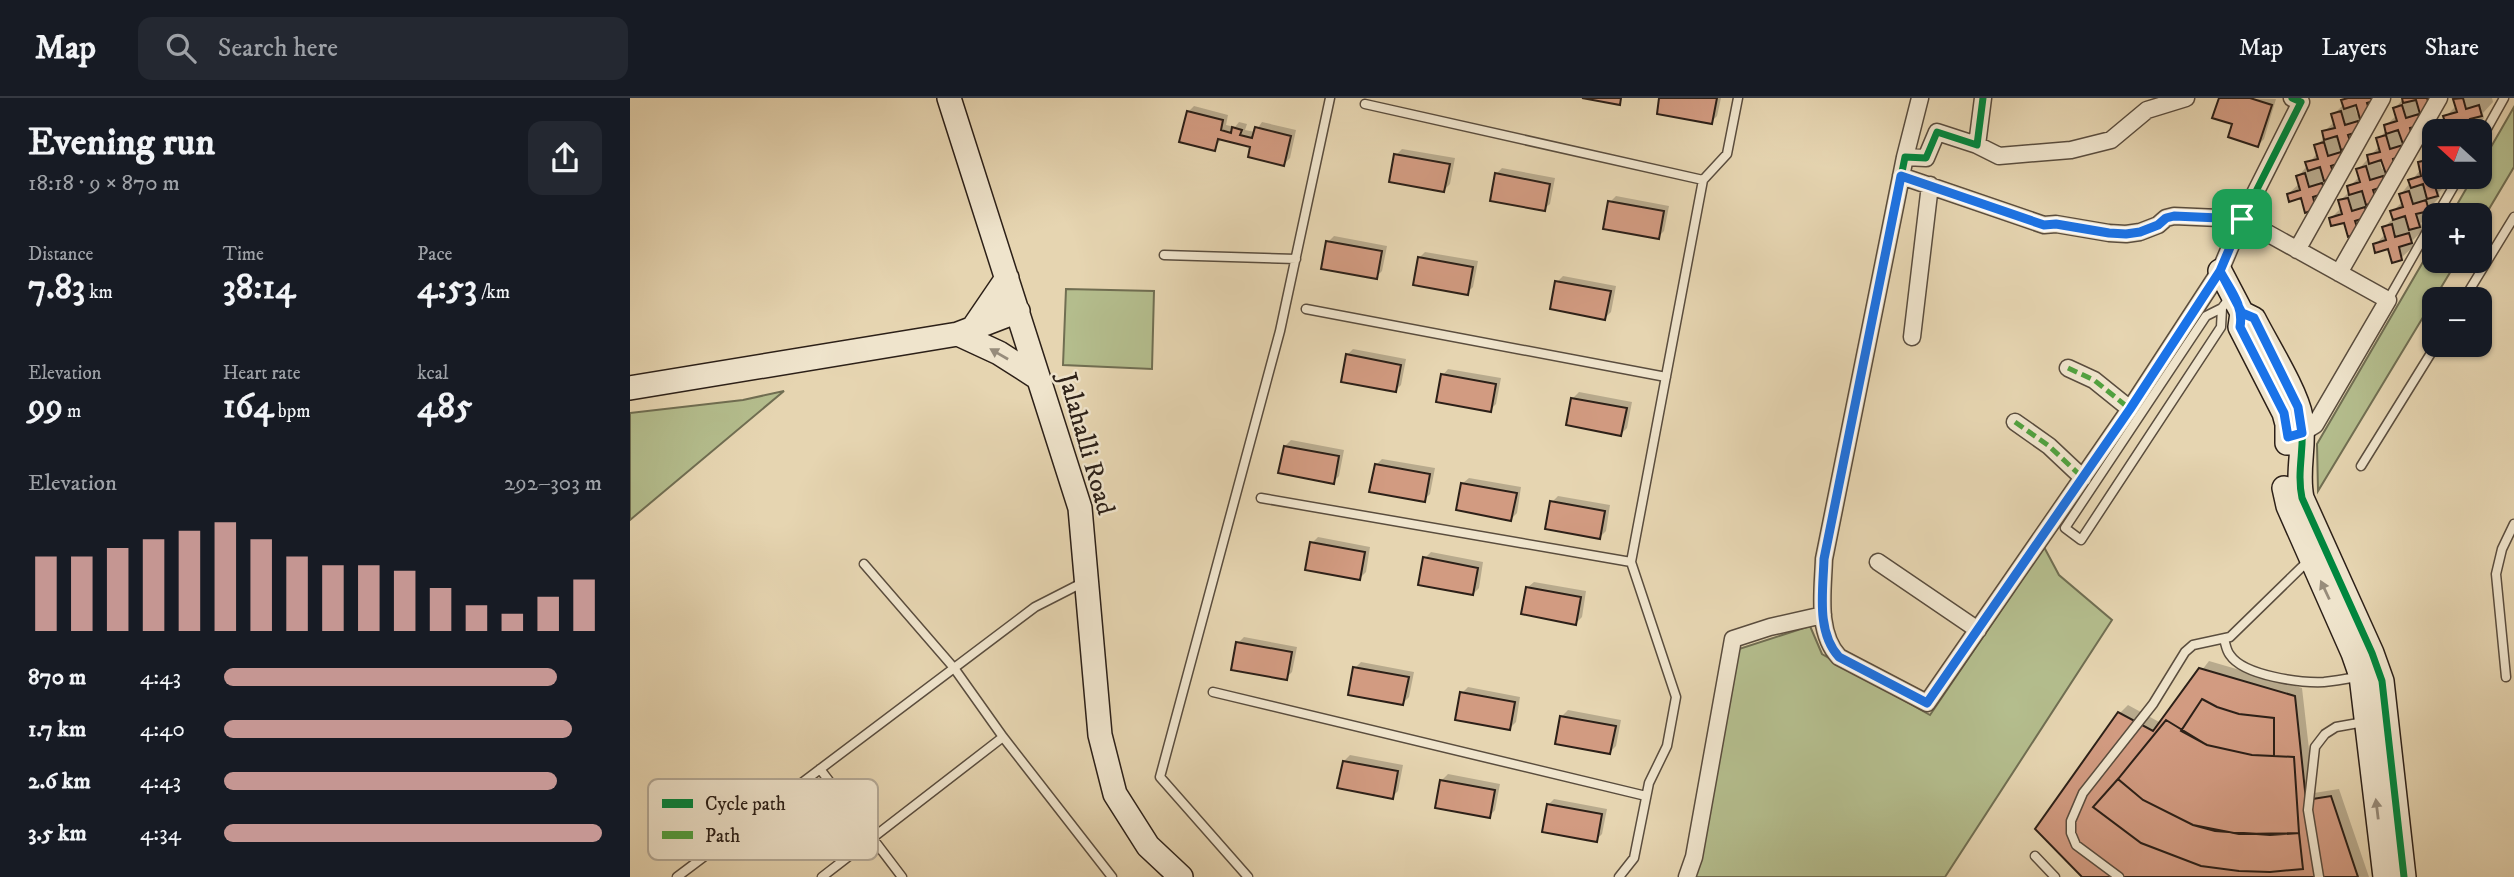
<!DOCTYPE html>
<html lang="en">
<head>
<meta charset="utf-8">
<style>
  :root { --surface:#171b24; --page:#242831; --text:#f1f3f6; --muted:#9ea1a6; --line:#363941; --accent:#c59692 }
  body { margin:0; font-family:"IM FELL DW Pica",serif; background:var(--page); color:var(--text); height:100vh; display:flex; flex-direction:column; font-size:26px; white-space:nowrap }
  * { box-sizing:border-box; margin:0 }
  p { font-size:23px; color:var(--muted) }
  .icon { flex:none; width:38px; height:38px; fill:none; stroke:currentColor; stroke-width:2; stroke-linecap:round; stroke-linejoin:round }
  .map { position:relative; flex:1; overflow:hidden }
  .panel { display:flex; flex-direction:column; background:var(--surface); width:630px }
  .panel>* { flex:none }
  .needle { width:46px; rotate:291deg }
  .fabs { position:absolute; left:1792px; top:21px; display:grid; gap:14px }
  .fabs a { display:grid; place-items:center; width:70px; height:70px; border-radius:14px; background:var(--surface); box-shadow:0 2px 5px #0004; font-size:35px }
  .pin { position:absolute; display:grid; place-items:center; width:60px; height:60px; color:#fff; margin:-30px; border-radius:14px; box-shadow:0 4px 10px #0006 }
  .round { display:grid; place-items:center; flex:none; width:74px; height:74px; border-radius:14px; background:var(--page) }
  .headline { display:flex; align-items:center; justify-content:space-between; height:119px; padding:0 28px }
  h1 { font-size:38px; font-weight:700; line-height:52px }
  .figures { display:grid; grid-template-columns:repeat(3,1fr); gap:10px; height:119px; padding:7px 28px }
  .figures div { display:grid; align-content:center }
  .figures b { font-size:35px; font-weight:700 }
  .figures small { font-size:19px; font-weight:400 }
  .figures p { font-size:19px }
  .chart { height:196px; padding:14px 28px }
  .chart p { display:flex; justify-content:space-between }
  .chart svg { width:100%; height:126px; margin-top:7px; stroke:var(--accent); stroke-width:6 }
  ul { padding:0 28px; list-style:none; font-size:23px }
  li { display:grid; grid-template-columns:112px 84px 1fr; align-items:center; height:52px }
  li i { height:18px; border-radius:9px; background:var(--accent) }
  header { display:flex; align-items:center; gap:42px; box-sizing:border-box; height:98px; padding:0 35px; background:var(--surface); border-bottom:2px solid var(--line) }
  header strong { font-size:33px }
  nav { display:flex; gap:38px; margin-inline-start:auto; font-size:24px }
  .search { width:490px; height:63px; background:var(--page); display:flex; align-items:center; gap:18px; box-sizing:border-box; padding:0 24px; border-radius:14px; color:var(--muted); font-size:26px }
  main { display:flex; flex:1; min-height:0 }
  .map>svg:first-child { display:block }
  .green { fill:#b4bd8d; stroke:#706e52; stroke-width:2 }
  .shadow { fill:#0003; fill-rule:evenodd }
  .building { fill:#d29b81; stroke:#2c2018; stroke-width:2 }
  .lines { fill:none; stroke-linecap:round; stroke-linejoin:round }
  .lane-casing { stroke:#5a4d3e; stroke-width:11 }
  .street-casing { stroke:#5a4d3e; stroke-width:19 }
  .secondary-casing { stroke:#2c2018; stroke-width:26 }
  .lane { stroke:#efe4cc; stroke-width:8 }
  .street { stroke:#efe4cc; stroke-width:16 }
  .secondary { stroke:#efe4cc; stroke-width:23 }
  .quiet { stroke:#51a240; stroke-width:5; stroke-dasharray:10 5; stroke-linecap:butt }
  .cycleway-casing { stroke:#efe4cc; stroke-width:11 }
  .cycleway { stroke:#00873e; stroke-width:7 }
  .oneway { fill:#978c7b }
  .route-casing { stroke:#fff; stroke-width:14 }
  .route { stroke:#1a73e8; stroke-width:9 }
  .labels { text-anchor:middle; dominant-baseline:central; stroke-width:5; stroke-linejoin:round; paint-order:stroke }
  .street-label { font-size:26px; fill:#2c2018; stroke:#efe4cc }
  .key { fill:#efe4cc; stroke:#b4a996; stroke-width:2 }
  .key-label { font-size:19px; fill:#2c2018 }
</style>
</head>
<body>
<header>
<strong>Map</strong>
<div class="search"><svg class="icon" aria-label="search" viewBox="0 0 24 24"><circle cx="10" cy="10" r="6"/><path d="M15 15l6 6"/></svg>Search here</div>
<nav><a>Map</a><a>Layers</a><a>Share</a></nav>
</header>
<main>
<section class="panel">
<div class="headline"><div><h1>Evening run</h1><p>18:18 · 9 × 870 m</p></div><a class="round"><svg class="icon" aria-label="share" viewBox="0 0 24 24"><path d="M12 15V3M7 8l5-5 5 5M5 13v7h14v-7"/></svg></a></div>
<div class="figures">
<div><p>Distance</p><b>7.83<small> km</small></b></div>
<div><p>Time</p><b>38:14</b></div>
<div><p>Pace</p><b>4:53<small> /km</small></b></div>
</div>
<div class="figures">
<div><p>Elevation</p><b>99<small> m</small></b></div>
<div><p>Heart rate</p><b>164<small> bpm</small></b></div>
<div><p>kcal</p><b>485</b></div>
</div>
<div class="chart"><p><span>Elevation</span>292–303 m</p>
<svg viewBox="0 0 160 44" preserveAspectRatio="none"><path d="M5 44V18M15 44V18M25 44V15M35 44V12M45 44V9M55 44V6M65 44V12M75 44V18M85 44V21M95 44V21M105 44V23M115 44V29M125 44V35M135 44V38M145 44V32M155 44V26"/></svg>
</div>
<ul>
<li><b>870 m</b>4:43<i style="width:88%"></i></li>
<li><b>1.7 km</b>4:40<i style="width:92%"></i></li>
<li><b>2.6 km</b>4:43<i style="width:88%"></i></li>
<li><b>3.5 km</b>4:34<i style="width:100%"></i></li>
</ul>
</section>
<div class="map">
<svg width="1884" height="779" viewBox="0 0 1884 779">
  <rect width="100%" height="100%" fill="#e6d5b1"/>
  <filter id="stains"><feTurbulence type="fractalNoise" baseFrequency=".00286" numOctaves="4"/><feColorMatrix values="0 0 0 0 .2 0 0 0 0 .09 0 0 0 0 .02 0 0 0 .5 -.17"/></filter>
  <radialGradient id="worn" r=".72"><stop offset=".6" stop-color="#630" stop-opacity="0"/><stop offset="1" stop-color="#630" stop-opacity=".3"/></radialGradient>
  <path class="green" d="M1884,9V69L1850,126V117H1821L1843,79H1850V68Z
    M1804,145V163H1827L1688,393L1687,346Z
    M436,191L524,193L522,271L433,267Z
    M154,293L0,422V315L113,302Z
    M1414,449L1429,477L1482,522L1315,779H1064L1109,551L1180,528L1192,556L1300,617Z"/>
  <path class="shadow" d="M1031,0H1091L1087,18L1081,24Z
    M1591,0L1646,1L1634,41L1628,47L1604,25Z
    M1716,0H1751L1685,110L1672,98L1658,96L1670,85L1668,79L1688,54L1686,48L1695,39L1694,34L1705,23L1703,17L1714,6ZM1727,5L1730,14L1727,16L1724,6Z
    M1774,0H1810L1728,134L1715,122L1701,120L1712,109L1710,103L1720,93L1719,89L1730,78L1728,72L1750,47L1748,41L1757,32L1755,28L1767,17L1765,10ZM1753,60L1755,70L1752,71L1749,61Z
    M1826,0H1862L1863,4L1853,15L1854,20L1844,30L1845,33H1807L1817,23L1815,19L1826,8Z
    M564,8L598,17L596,27L605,29L609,24L617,26L615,32L625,34L632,24L666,32L660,60L654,66L622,48L592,40L584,51L558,14Z
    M1804,44V79H1818L1819,84L1809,94L1810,99L1799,110L1801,115L1791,125L1793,132L1782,143L1784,148L1771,160L1759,149L1745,147L1756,135L1754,129L1764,120L1762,114L1773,103L1771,96L1791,71L1790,65L1799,56L1798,51Z
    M772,51L825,60L820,86L814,92L766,57Z
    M872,70L925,80L920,106L914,111L866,76Z
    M986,98L1039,108L1034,133L1028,139L980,104Z
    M704,138L757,148L752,173L746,179L698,144Z
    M795,154L848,163L843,189L837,195L789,160Z
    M933,178L986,188L981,214L975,220L927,184Z
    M723,251L776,261L771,287L765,293L717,257Z
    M818,271L871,280L866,306L860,312L813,277Z
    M949,294L1002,304L997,330L991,336L943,300Z
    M661,342L714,352L709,378L703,384L655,348Z
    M752,361L805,370L800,396L794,402L746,367Z
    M839,380L891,389L887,415L881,421L833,385Z
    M928,398L980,407L976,433L970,439L922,404Z
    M688,439L740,449L736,474L730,480L682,445Z
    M801,454L853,464L849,490L843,496L795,460Z
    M904,484L956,493L952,519L946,525L898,489Z
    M614,539L667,549L662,574L656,580L608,545Z
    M1579,563L1672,590L1684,695L1709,691L1739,779H1454L1490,615L1498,607L1531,625Z
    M731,564L784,574L779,599L773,605L725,570Z
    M838,589L890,599L886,624L880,630L832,595Z
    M938,612L991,622L986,648L980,654L932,618Z
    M720,657L773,667L768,693L762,699L714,663Z
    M818,676L870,686L865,712L860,718L812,682Z
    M924,701L977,711L972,736L966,742L918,707Z"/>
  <path class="building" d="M952,0H991L990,7Z
    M1029,0H1087L1082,26L1027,16Z
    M1589,0H1620L1642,7L1628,49L1598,39L1602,26L1582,20Z
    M1718,0H1750V1L1737,5L1741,18L1730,21L1726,7L1714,11L1711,2Z
    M1772,0H1797L1801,12L1790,16L1786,2L1773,5Z
    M1833,0L1836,11L1849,7L1852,18L1840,21L1843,33H1831L1828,23L1816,27L1813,18L1827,14L1823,1Z
    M1772,7L1776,20L1789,16L1793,27L1780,30L1783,43L1773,46L1768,32L1756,36L1754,27L1767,23L1763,10Z
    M557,13L593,22L591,32L601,35L602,29L612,32L610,37L622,40L625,29L661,38L654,68L618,59L620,49L588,41L585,53L549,44Z
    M1711,13L1715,27L1728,23L1731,33L1718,37L1722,49L1711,52L1707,38L1694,42L1692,33L1705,30L1701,16Z
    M1756,37L1760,51L1773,47L1776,57L1763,61L1766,73L1756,76L1751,62L1739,66L1737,57L1750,54L1746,40Z
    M1694,44L1698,58L1711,54L1714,64L1701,68L1705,80L1694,83L1690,69L1678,73L1675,64L1688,61L1684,47Z
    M764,56L820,66L814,94L759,84Z
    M1797,62L1801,75L1804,74V79H1816L1817,81L1804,85L1808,98L1797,101L1793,86L1781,90L1778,82L1791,78L1788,64Z
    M1736,68L1740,82L1753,78L1756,88L1743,92L1747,104L1736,107L1732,93L1719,97L1717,88L1730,84L1726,71Z
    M865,75L920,86L915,113L860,103Z
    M1675,75L1679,89L1692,85L1696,95L1683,99L1686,111L1675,115L1671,100L1659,104L1657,96L1670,92L1666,78Z
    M1779,93L1783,106L1796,102L1799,113L1786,116L1790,129L1779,132L1775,118L1763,122L1760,113L1773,109L1769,96Z
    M1718,100L1722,113L1735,109L1738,119L1725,123L1729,135L1718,139L1714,125L1701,128L1699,120L1712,116L1708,102Z
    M978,103L1034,113L1029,141L973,131Z
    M1762,126L1765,139L1779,135L1782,145L1769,149L1772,162L1762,165L1758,151L1745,155L1743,146L1756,142L1752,129Z
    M696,143L752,153L747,181L691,171Z
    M788,159L843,169L838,197L783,187Z
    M925,183L981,193L975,222L920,211Z
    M716,256L771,267L766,294L711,284Z
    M811,276L866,286L861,314L806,304Z
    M941,300L997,310L991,338L936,327Z
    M654,348L709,358L704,386L648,375Z
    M745,366L800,376L795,404L739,394Z
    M831,385L887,395L881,423L826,412Z
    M920,403L975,413L970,441L915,431Z
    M680,444L735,454L730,482L675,472Z
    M793,459L848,470L843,497L788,487Z
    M896,489L951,499L946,527L891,516Z
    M606,544L662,554L657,582L601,572Z
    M723,569L779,579L773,607L718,597Z
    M1569,570L1665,598L1676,702L1701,698L1728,779H1452L1405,731L1488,614L1523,633Z
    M830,594L885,604L880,632L825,622Z
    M1572,601L1587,609L1609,616L1644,620V658L1622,657L1577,647L1551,633Z
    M930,618L986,628L980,656L925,646Z
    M1536,622L1577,647L1622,657L1664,659L1669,735L1640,737L1585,733L1563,727L1513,702L1488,681Z
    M713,663L768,673L763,701L707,690Z
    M1488,681L1513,702L1563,727L1609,736L1669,735L1673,771L1640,774L1609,773L1571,768L1511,745L1463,709Z
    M810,682L865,692L860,720L805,710Z
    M917,706L972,716L967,744L912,734Z"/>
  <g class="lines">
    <defs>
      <path id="lane" d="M735,6L1073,82
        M1850,43L1874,0
        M1807,117L1829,79
        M534,157L666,161
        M1834,201L1884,119
        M1758,202L1804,121
        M1592,210L1591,229L1451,442L1435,430L1576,218L1592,210L1601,198
        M676,211L1036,279
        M1731,368L1806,247
        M631,400L1001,464
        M234,466L324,570L373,639L482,779
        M1594,541C1596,547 1596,552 1600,557C1614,578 1671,585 1694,584C1705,583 1716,581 1727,579
        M1876,579L1866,476L1872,451L1884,426
        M583,594L1016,698
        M190,671L272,779
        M1405,758L1425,779
        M47,779L405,509L454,484
        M192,779L373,639
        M618,779L530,679L650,233L700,0
        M989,779L1004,760L1019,685L1037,648L1046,599L1001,464L1073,82L1097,56L1108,0
        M1489,779L1446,747L1441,735V723L1453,695L1523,606L1555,554L1563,547L1600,539L1678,463
        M1689,779L1678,712L1685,649L1695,636L1706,629L1734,624"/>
      <path id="street" d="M1353,0L1347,47L1307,34L1296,60L1275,59L1194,461C1193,493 1186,534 1209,559L1297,605L1500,311L1590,173L1612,121L1671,4L1662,0
        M1347,47L1369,58L1441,52L1481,42L1517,12L1556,0
        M1275,59L1290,0
        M1271,78L1414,127L1426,126L1479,135L1496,136L1510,134L1528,127L1536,120L1544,118L1612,121L1758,202L1685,327L1672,335
        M1667,152L1752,0
        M1709,175L1809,0
        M1282,239L1300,87
        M1438,270L1464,282L1500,311
        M1385,324L1419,348L1453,380
        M1248,464L1348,532
        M1057,779L1064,759L1103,541L1140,529L1193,517"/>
      <path id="secondary" d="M319,0L450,410L470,637L485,696L518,748L551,779
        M1590,173L1612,215L1624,221C1636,245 1667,294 1671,319C1676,346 1666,372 1672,400L1742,555L1752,583L1774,779
        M1612,215L1610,229L1654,315L1657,326V345
        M345,227L377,180
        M328,236L369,255L408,280
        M0,290L328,236L388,213
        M1654,390L1658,408L1723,555L1731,578L1755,779"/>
    </defs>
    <use href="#lane" class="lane-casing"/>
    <use href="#street" class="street-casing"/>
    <use href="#secondary" class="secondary-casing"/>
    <use href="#lane" class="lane"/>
    <use href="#street" class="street"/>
    <use href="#secondary" class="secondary"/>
    <path class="quiet" d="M1438,270L1464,282L1500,311
      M1385,324L1419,348L1453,380"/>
    <defs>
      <path id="cycleway" d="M1353,0L1347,47L1307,34L1296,60L1275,59L1194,461C1193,493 1186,534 1209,559L1297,605L1500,311L1590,173L1612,121L1671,4L1662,0
        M1590,173L1612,215L1624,221C1636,245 1667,294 1671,319C1676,346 1666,372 1672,400L1742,555L1752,583L1774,779"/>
    </defs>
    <use href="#cycleway" class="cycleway-casing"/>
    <use href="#cycleway" class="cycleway"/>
  </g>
  <defs><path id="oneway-solid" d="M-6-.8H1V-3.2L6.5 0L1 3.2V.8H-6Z" transform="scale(1.75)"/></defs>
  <g class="oneway">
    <use href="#oneway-solid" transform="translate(369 256) rotate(-150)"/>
    <use href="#oneway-solid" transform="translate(1695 492) rotate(-115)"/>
    <use href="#oneway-solid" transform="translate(1747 711) rotate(-97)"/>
  </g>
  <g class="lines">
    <defs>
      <path id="route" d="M1612,121L1544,118L1536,120L1528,127L1510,134L1496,136L1479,135L1426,126L1414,127L1271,78L1194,461C1193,493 1186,534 1209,559L1297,605L1500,311L1590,173L1612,215L1624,220L1668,309L1672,335L1658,339L1654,315L1610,229C1614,207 1600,192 1590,173L1612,121"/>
    </defs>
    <use href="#route" class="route-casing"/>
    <use href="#route" class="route"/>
  </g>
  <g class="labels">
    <g class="street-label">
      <text transform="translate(456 346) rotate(74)">Jalahalli Road</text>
    </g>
  </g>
  <rect x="18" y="681" width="230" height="81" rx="10" class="key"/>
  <rect x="32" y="701" width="31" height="9" fill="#00873e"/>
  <rect x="32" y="733" width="31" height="8" fill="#51a240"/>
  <g class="key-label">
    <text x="75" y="712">Cycle path</text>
    <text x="75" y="744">Path</text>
  </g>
  <rect width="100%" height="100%" filter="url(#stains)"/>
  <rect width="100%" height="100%" fill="url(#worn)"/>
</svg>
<div class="fabs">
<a><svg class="needle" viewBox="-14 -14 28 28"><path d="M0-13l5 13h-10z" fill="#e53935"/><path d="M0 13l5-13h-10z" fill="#9ea1a6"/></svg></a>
<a>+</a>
<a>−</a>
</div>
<div class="pin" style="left:1612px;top:121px;background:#1e9e55"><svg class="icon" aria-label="arrive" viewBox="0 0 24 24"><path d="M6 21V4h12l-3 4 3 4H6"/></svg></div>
</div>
</main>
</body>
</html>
